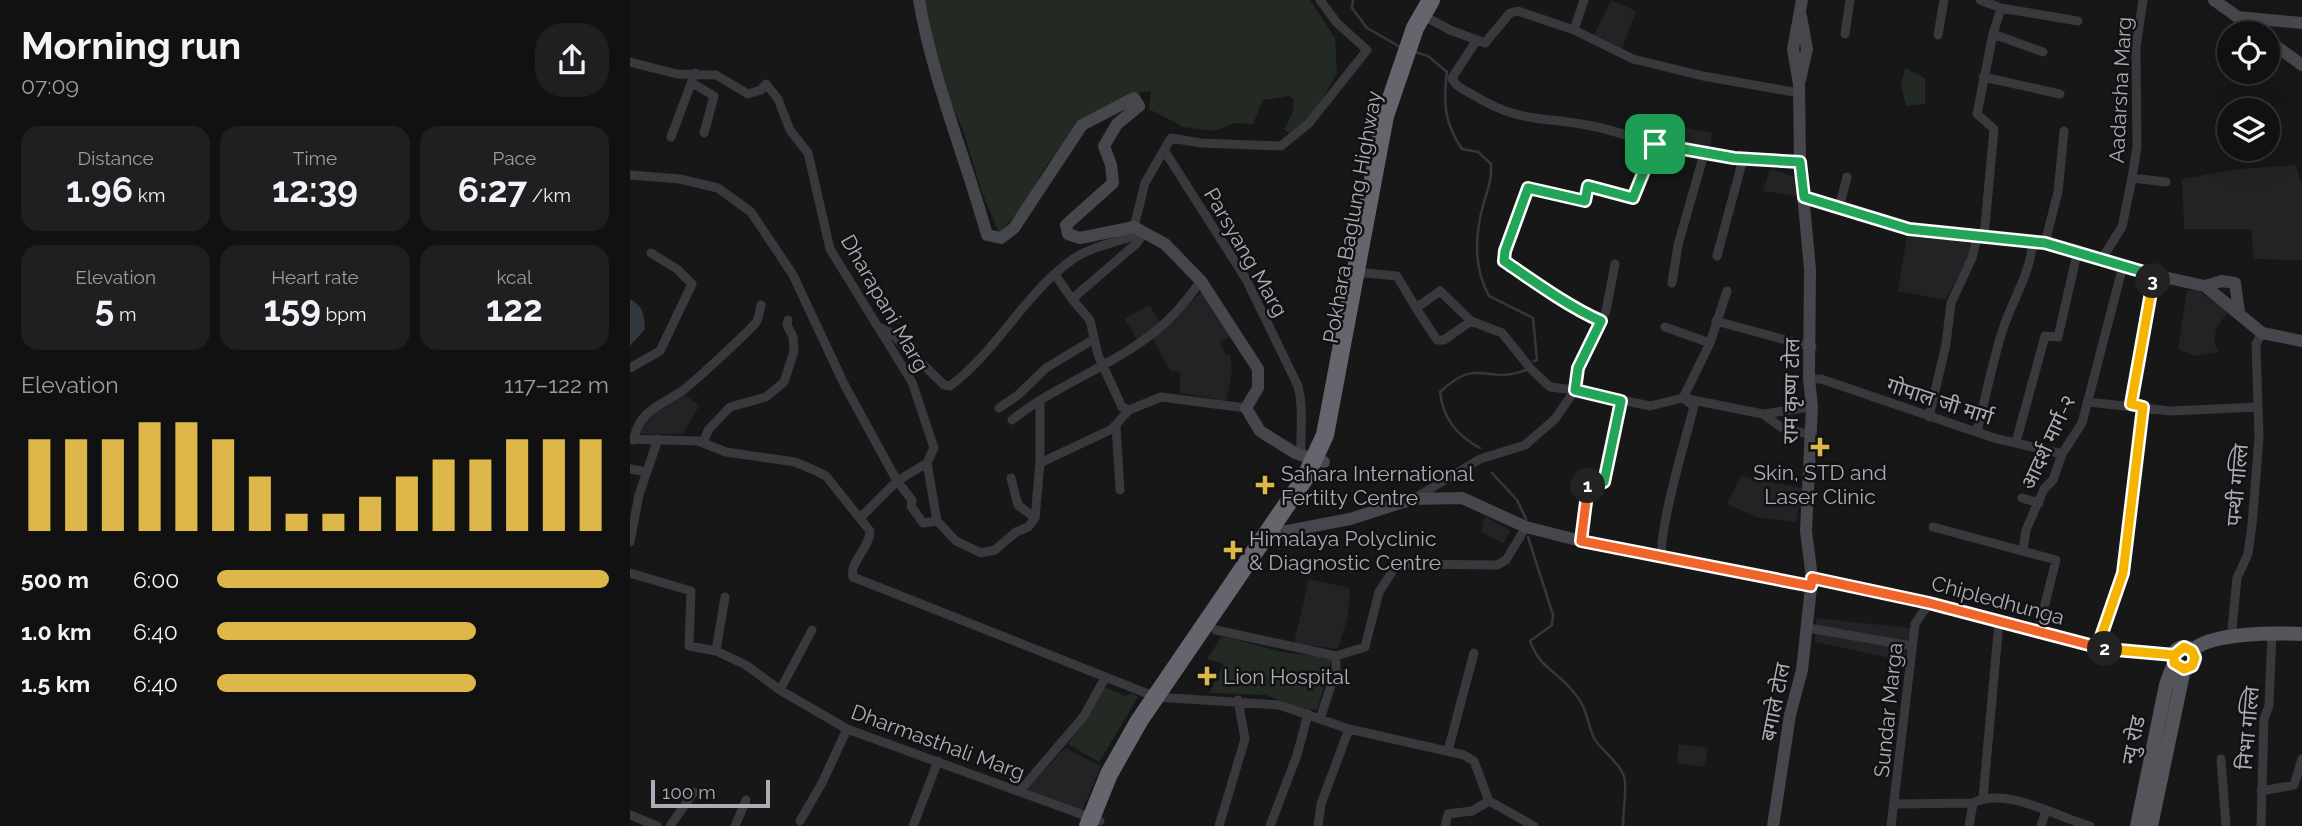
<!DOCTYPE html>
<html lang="en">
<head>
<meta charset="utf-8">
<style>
  :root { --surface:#111112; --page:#1e1f20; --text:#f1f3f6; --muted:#9c9d9f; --line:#303132; --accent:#ddb749 }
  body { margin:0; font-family:Raleway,"Noto Sans Devanagari",sans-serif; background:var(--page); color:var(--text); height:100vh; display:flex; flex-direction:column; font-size:26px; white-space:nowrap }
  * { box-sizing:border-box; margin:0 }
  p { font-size:23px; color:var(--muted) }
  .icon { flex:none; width:38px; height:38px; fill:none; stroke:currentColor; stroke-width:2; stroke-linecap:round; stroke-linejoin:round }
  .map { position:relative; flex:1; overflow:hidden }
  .drawer { display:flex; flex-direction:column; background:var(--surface); width:630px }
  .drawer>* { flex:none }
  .tools { position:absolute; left:1587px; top:21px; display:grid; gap:14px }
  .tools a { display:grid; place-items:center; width:63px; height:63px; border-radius:50%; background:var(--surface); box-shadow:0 7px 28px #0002,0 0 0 2px var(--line); font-size:35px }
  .scale { position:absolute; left:21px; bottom:18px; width:119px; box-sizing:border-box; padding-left:7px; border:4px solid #aaadb7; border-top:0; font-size:19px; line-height:24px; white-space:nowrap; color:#aaadb7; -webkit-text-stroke:5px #121213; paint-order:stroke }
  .pin { position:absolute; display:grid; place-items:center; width:60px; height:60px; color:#fff; margin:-30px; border-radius:14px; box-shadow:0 4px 10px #0006 }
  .km { position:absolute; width:35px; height:35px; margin:-18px; border-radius:50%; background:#222; color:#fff; font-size:19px; line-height:35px; text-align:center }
  .round { display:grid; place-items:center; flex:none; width:74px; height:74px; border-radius:28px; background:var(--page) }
  .head { display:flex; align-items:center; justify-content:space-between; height:119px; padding:0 21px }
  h1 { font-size:38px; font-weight:700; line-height:52px }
  .metrics { display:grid; grid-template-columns:repeat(3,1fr); gap:10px; height:119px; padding:7px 21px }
  .metrics div { display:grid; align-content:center; border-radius:18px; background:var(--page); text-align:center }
  .metrics b { font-size:35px; font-weight:700 }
  .metrics small { font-size:19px; font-weight:400 }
  .metrics p { font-size:19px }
  .chart { height:196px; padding:14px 21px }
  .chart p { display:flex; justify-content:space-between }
  .chart svg { width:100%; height:126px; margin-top:7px; stroke:var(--accent); stroke-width:6 }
  ul { padding:0 21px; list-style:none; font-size:23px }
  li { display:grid; grid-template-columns:112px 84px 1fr; align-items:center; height:52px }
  li i { height:18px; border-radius:9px; background:var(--accent) }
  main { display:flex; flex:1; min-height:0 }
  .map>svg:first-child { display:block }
  .built { fill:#232325 }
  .green { fill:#232a24 }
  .water { fill:#313840 }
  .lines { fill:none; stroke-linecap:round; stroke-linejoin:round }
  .stream { stroke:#313840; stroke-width:2.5 }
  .street { stroke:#38383d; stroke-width:9 }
  .secondary { stroke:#46474d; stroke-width:12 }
  .primary { stroke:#54555b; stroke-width:14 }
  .highway { stroke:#65666d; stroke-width:18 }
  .split-1-casing { stroke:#fff; stroke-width:14 }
  .split-2-casing { stroke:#fff; stroke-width:14 }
  .split-3-casing { stroke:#fff; stroke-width:14 }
  .split-4-casing { stroke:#fff; stroke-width:14 }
  .split-1 { stroke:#22a559; stroke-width:9 }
  .split-2 { stroke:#f0652b; stroke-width:9 }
  .split-3 { stroke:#f5b400; stroke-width:9 }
  .split-4 { stroke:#22a559; stroke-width:9 }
  .poi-dot { fill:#ddb749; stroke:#121213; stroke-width:2.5 }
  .labels { text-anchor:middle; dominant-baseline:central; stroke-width:5; stroke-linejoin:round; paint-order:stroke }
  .street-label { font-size:21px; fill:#aaadb7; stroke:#121213 }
  .poi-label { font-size:21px; fill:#aaadb7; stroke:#121213; text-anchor:start }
</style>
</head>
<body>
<main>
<section class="drawer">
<div class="head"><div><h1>Morning run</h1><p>07:09</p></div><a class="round"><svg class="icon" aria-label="share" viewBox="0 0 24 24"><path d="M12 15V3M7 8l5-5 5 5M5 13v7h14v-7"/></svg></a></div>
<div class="metrics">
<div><p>Distance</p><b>1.96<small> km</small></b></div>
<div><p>Time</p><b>12:39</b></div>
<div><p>Pace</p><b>6:27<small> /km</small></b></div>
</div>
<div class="metrics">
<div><p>Elevation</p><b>5<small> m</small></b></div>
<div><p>Heart rate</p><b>159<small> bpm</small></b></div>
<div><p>kcal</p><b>122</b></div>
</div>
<div class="chart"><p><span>Elevation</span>117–122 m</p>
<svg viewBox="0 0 160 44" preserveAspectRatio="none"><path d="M5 44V12M15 44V12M25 44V12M35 44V6M45 44V6M55 44V12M65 44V25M75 44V38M85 44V38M95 44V32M105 44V25M115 44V19M125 44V19M135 44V12M145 44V12M155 44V12"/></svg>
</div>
<ul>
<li><b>500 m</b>6:00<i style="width:100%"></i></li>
<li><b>1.0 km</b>6:40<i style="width:66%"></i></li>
<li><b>1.5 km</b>6:40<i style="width:66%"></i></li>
</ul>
</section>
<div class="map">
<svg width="1672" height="826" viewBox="0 0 1672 826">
  <rect width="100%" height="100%" fill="#171718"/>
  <path class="built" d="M981,0L1006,11L992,49L964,35Z
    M1043,125L1082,133L1080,147L1037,140Z
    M1666,165L1672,187V260L1623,259L1622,229H1554L1552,179L1609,169Z
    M1140,169L1166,177L1167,196L1133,191Z
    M1277,236L1340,242L1338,258L1315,300L1268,291Z
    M574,290L604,334L590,342L595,354L600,355L602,372L596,401L550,393V372L540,371L522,337Z
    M1557,290H1568L1598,312L1586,328L1584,343L1589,352L1565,356L1548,349Z
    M519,305L533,325L509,343L495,319Z
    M53,394L66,403L68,408L53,434H9L17,416Z
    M1111,476L1172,488L1166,522L1126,517L1097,504Z
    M855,516L881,531L873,543L851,532Z
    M679,579L720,588L718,616L708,649L664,643Z
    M1186,618L1280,628L1275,661L1185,642Z
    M1049,744L1078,748L1074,767L1047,763Z
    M435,748L471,766L452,811L395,791Z"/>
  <path class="green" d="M295,0H680L705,38L707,72L683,117L659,133L654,129L663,112L664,99L658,96L633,100L623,124L605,123L585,131L554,127L519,109L521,91C473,97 435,136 410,176C404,185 401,196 394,205C387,215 377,223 369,233L352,192L332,127L311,83Z
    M1275,68L1295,78V104L1276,106L1271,85Z
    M592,636L652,652L702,658L687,710L671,709L636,695L579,693L594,664L577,659Z
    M474,687L496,696L502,693L508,697L469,762L438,744L463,710Z"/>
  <path class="water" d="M0,299C14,307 14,314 15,329L0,346Z"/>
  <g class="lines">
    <path class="stream" d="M723,0L722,8L737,28L772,48
      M785,52L798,56L817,72C813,102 814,123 832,149L848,152L861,164C862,179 858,189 854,202C845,233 843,267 859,296L903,318L907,360L904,361
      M850,448C826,435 813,418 810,392C849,355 855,386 896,370
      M862,473L887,500L896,519
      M898,537L923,615L922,625L900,641C910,668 924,669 941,689C959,709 955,718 964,738C972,752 994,765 995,782C996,796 993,812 993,826"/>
    <path class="street" d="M1350,0L1371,8L1363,34
      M1371,8L1448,21
      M792,15L820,30L855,43L880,13L888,11L944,30L1003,59L1073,76L1169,93
      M944,30L954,0
      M1215,34L1220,0
      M1308,35L1314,0
      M846,41L822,78C825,87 835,90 843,95C891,124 912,116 962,126C983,130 1004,138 1025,144
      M0,62L47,74L86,75L118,94L131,90L136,84L148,99L160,130L178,153L200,249L282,382L304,448L297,463L267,481L231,517
      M1353,77L1430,94
      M62,83L84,96L74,133
      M41,137L65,73
      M534,150L541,138L571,143L651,146L679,123L737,50L707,23L690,0
      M0,175L50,179L88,188L121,212L163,275L214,384L267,481L282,500L281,506L293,523L307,521
      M1502,178L1536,182
      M1209,207L1217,177
      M504,227L515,183L534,150L616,279L668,386C674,409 670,432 671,456
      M1354,237L1364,129L1347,114L1363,34L1413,52
      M1087,256L1113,159
      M1471,260L1492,227L1502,178L1507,147L1506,47L1513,0
      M985,264L976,311L971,321C938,307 904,281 874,261L898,188L955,200L958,185L1003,198L1025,144L1104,158L1170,162
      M725,272L767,276L786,308L810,291L841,321L872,333L901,369L920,387L945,390L948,368L971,321
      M426,276L442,299
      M1042,283L1048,245L1074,154
      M786,308L807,340H814L841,321
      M1086,321L1182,347
      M1035,327L1080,343
      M251,328L260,332L314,385L320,386C367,351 395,293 443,259C462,246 492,241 513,233
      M0,368L30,351L62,284L47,269L21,253
      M1179,379H1191L1364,438L1432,454
      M410,402V463
      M1458,402L1540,411L1628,407
      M1501,404L1524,275
      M369,408L388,395L416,368L464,339
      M499,410L492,407L468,355L460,320L442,299L507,243L513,234
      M1133,414L1151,427L1181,435
      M1299,417L1316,344L1321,303L1342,258L1347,237
      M382,420C427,384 484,366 528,329C545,315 558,298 571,281
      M486,426L490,490
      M1347,431C1356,397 1362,362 1373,329C1382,301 1399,276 1402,247L1415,243L1428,192L1434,131
      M0,439L68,441L96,452L165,462L184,470L196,476L240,531C240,548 219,562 223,577L526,697L649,705L719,729L834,755L844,761L859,801L904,826
      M4,440C8,411 31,405 52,391C62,384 125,326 127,321C129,316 130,310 131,305
      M73,442L79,429L100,407L136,397L154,382L164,351L163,337L157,325L158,320
      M1386,442L1415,336L1428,337L1447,254
      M297,463L307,521L326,541L351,553L365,550L386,532L398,527L405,518L410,463L482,429L499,410L531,397L616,408
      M0,469L17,472
      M381,478L388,505L405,518
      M1392,498L1409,503
      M783,499L850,459L895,445L925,419L945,390L1020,406L1053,398L1133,414L1182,407
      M1303,527L1426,560L1408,632
      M951,541L959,479L974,482L991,401
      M0,542L9,495L28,439
      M1393,550L1396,530L1414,489L1423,480L1432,454L1452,423L1493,266
      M1033,557C1025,541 1058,430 1064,406L1053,398L1080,343L1097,291
      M0,573L61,591L59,646L86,651L116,665L150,690L217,729L470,821
      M1178,628L1282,646
      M586,630L706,656L735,647L749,592L767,564L867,565L876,560L896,527
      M1601,639L1607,578L1618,554L1622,525L1629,438L1626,344L1632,333
      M1467,648L1493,573L1513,407
      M86,651L95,597
      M150,690L182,630
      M690,719L706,670V656
      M818,751L844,653
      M1591,759L1596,826
      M390,791L454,716L475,678
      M1631,791L1664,785L1672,759
      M1353,798L1369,622
      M1265,804L1343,803C1377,786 1426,817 1460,826
      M0,815L27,826
      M170,821L192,783L217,729
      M40,826L64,792
      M105,826L116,800
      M283,826L308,761
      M589,826L615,739L608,700
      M640,826L667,755L678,714
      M688,826L691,804L719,729
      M815,826L818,814L842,811L859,801
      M1261,826L1285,624L1299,603
      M1339,826L1343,803
      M1411,826L1416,811
      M1631,826L1634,719L1639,706L1642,633"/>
    <path class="secondary" d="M289,0C303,81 335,156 357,235L371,238L384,228L452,125L504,98L509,106L487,124L474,146L481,165L483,183L436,225L438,234L450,238L504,227L535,244L571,281L628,369V388L616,408L630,431L665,453L694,462
      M1584,0L1630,33
      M1607,17L1672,23
      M1638,40L1672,65
      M1170,80L1177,49L1171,16
      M1174,197L1279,229L1415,243L1524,275L1575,286L1632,333L1672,341
      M1575,286L1592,281L1605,283L1609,312
      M642,528L652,532L720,519L783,499L832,498L896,527L951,541L1181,586
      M1182,578L1299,603L1467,648L1544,655
      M1143,826L1160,715L1172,670L1182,578L1176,531L1182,407L1179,379L1180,269L1170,162L1169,84L1163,49L1172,0"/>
    <path class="primary" d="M1543 658a11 11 0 1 1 22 0a11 11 0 1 1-22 0Z
      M1562,651C1579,632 1647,633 1672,634
      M1507,826L1536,685L1544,663
      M1521,826L1554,669"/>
    <path class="highway" d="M458,826L479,774L509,721L675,478L695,435L755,116L785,28L801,0"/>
  </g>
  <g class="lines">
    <defs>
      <path id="split-1" d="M958,486L959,479L974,482L991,401L945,390L948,368L971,321C939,307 903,281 874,261L875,251L898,188L955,201L958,186L1003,198L1025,144"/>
      <path id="split-2" d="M958,486L951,541L1181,586L1182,578L1299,603L1475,649"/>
      <path id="split-3" d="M1475,649L1544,655V663L1554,669L1562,666L1565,658L1562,651L1554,647L1544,655L1467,648L1493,573L1513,407L1501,404L1523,281"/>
      <path id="split-4" d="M1025,144L1104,158L1170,162L1174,197L1279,229L1415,243L1524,275L1523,281"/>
    </defs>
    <use href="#split-1" class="split-1-casing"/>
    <use href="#split-2" class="split-2-casing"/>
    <use href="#split-3" class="split-3-casing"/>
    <use href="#split-4" class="split-4-casing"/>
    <use href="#split-1" class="split-1"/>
    <use href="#split-2" class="split-2"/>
    <use href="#split-3" class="split-3"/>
    <use href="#split-4" class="split-4"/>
  </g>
  <g class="poi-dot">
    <path d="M1186.5 436.5h7v7h7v7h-7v7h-7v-7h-7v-7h7z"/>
    <path d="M631.5 474.5h7v7h7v7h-7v7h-7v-7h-7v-7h7z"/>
    <path d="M599.5 539.5h7v7h7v7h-7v7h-7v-7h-7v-7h7z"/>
    <path d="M573.5 665.5h7v7h7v7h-7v7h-7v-7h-7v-7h7z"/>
  </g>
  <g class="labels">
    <g class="street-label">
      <text transform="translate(1490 90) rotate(-87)">Aadarsha Marg</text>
      <text transform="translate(722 217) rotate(-80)">Pokhara Baglung Highway</text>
      <text transform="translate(616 252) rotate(60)">Parsyang Marg</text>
      <text transform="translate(255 303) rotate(60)">Dharapani Marg</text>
      <text transform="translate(1161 391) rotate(-89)">राम कृष्ण टोल</text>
      <text transform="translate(1310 401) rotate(18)">गोपाल जी मार्ग</text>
      <text transform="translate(1418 442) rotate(-65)">आदर्श मार्ग-२</text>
      <text transform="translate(1607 485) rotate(-85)">पन्थी गल्लि</text>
      <text transform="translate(1368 600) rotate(15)">Chipledhunga</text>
      <text transform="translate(1145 702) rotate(-79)">बगाले टोल</text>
      <text transform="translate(1258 710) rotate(-84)">Sundar Marga</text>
      <text transform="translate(1618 728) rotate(-85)">निभा गल्लि</text>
      <text transform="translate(1503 740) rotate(-79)">न्यु रोड</text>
      <text transform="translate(308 742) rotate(20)">Dharmasthali Marg</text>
    </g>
    <g class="poi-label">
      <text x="1190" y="472" text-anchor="middle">Skin, STD and<tspan x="1190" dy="24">Laser Clinic</tspan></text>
      <text x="651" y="473">Sahara International<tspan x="651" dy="24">Fertilty Centre</tspan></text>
      <text x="619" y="538">Himalaya Polyclinic<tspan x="619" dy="24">&amp; Diagnostic Centre</tspan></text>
      <text x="593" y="676">Lion Hospital</text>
    </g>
  </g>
</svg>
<div class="tools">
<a><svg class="icon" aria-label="locate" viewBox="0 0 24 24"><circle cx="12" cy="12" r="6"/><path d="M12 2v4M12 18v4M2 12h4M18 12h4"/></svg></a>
<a><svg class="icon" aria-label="layers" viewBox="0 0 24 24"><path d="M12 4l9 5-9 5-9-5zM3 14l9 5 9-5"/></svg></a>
</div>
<div class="scale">100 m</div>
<div class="pin" style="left:1025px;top:144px;background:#1e9e55"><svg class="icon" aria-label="arrive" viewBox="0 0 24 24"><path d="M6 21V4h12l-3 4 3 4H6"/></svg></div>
<b class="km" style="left:958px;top:486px">1</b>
<b class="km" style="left:1475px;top:649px">2</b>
<b class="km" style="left:1523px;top:281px">3</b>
</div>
</main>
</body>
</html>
